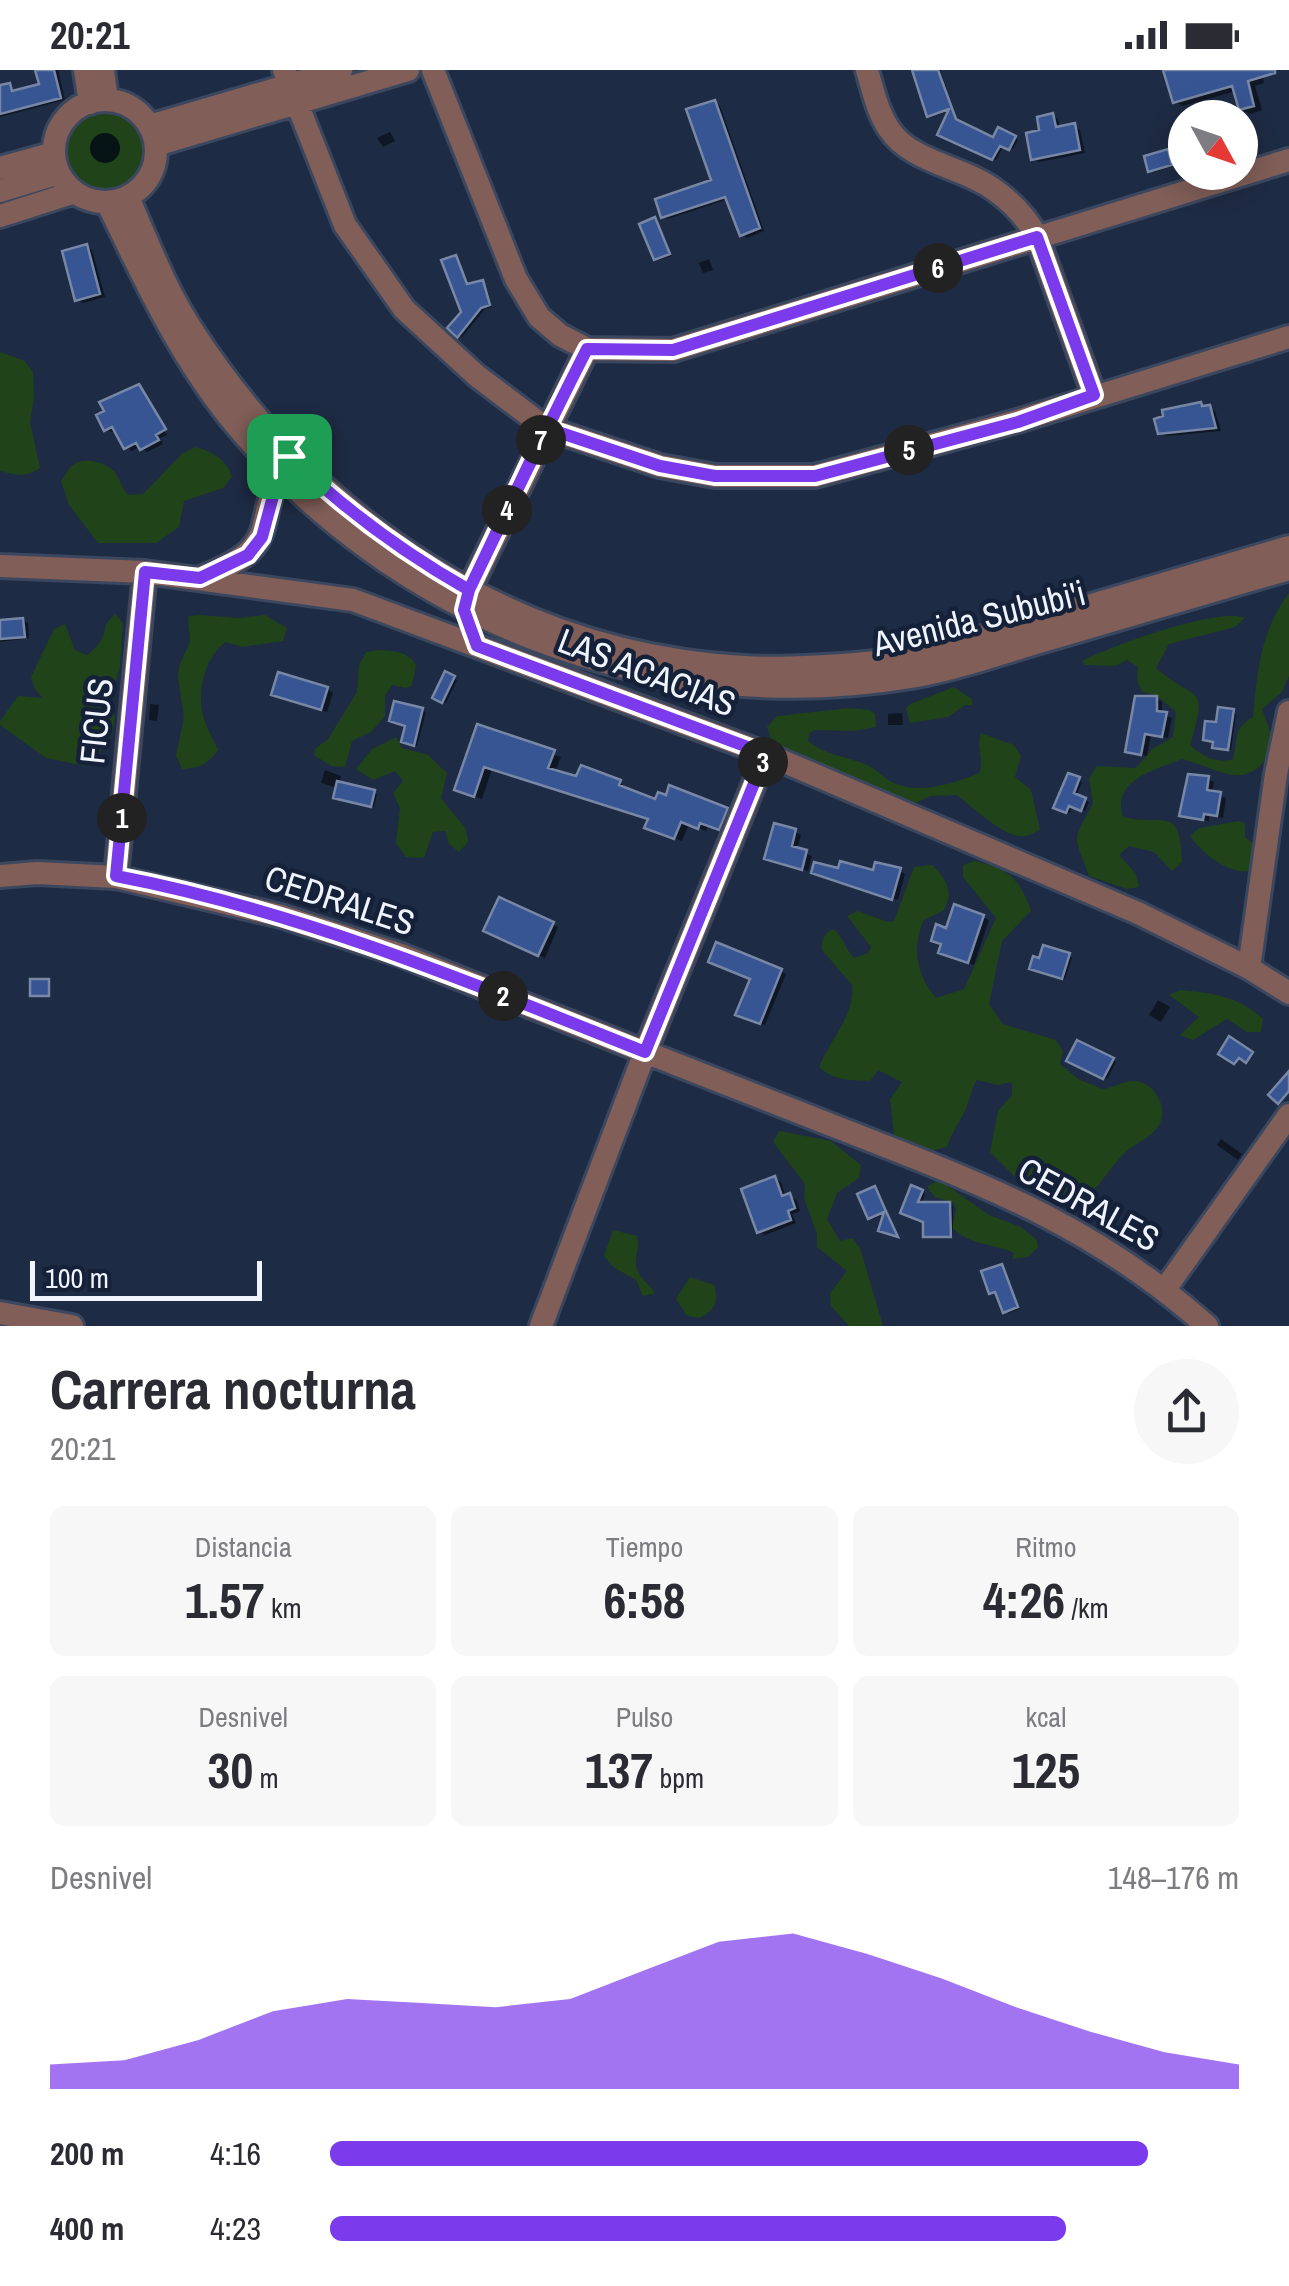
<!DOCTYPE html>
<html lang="es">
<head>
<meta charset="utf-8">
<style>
  :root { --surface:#fff; --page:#f7f7f7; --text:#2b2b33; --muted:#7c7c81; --accent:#7c3aed }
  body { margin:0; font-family:"Archivo Narrow",sans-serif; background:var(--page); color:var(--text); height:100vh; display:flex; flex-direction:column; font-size:38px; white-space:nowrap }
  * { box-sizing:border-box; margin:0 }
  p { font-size:32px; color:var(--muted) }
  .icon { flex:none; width:55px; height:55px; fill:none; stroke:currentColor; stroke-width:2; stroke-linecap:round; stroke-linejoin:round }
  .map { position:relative; height:1256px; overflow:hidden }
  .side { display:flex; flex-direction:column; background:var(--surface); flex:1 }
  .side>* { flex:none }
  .needle { width:65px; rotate:130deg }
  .fabs { position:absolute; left:1168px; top:30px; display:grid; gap:20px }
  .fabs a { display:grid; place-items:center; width:90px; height:90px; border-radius:50%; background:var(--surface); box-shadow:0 5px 25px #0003; font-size:50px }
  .scale { position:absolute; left:30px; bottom:25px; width:232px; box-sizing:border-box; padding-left:10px; border:5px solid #eff4fe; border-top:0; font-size:28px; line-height:35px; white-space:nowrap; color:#eff4fe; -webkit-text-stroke:8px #152139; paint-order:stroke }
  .pin { position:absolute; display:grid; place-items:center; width:85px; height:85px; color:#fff; margin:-42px; border-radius:20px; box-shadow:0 5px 15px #0006 }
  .km { position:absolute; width:50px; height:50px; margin:-25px; border-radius:50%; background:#222; color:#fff; font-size:28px; line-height:50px; text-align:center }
  .round { display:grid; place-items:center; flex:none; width:105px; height:105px; border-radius:52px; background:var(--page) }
  .overview { display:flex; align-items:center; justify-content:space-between; height:170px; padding:0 50px }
  h1 { font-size:55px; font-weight:700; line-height:75px }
  .figures { display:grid; grid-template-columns:repeat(3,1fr); gap:15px; height:170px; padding:10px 50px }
  .figures div { display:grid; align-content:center; border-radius:15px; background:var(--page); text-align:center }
  .figures b { font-size:50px; font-weight:700 }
  .figures small { font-size:28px; font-weight:400 }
  .figures p { font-size:28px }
  .chart { height:280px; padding:20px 50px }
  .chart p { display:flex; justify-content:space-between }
  .chart svg { width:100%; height:180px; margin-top:10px; fill:var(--accent); opacity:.7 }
  ul { padding:0 50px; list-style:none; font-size:32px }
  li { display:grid; grid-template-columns:160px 120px 1fr; align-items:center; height:75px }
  li i { height:25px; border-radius:12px; background:var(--accent) }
  .status { display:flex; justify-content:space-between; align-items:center; height:70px; padding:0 50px; background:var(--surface); direction:ltr }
  .status svg { height:28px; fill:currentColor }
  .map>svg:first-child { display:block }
  .green { fill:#204319 }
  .water { fill:#051315 }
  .shadow { fill:#0007 }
  .building { fill:#375592; stroke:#7787a5; stroke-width:2.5 }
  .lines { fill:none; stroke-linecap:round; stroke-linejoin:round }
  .minor-casing { stroke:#3b475e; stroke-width:28 }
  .minor { stroke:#815e58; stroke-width:22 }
  .route-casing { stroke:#fff; stroke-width:20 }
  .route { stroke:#7c3aed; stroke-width:12 }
  .labels { text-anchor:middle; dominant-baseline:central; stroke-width:9; stroke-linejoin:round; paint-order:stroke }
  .street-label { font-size:35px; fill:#eff4fe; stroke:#152139 }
</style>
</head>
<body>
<div class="status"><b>20:21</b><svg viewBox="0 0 49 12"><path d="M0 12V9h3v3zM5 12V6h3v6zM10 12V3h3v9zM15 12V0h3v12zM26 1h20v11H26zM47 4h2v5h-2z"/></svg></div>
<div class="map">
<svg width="1289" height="1256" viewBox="0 0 1289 1256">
  <rect width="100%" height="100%" fill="#1e2b44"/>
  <path class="green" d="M65 80a40 40 0 1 1 80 0a40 40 0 1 1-80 0Z
    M0,282L25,291L33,302L34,327L30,352L40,398C24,408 17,405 0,401Z
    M196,377C213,382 227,390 232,407L223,418L184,431L179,457L156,473H98L69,435L61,411C65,405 70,395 78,392C89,388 110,393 116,404C122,413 120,417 129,425L143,424L183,383Z
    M1289,523V606L1282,622L1262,639L1275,676C1247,724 1225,701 1182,689C1155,700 1111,710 1123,747C1165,757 1180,733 1182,792L1172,801L1154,782L1129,776L1119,785L1136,804L1139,817L1127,819L1089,806C1074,764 1071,773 1093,734L1089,708L1097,696L1136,698L1152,679L1173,667L1176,642L1156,625L1142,622L1137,611L1138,597L1127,590L1115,596L1085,595L1082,591C1111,576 1218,537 1245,548L1235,557L1169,574L1156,598C1197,634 1209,611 1190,675C1203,687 1217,694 1233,689C1238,669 1233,658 1253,647C1257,602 1261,559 1289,523Z
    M115,544L123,553L120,597L112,625L115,651L112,664L97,687L85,696L46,688L0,655V651L18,626L43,628L35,619L31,607L54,559L65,554L75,580L87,585C99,576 104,569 106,554Z
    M200,545L238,548L265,545L287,558L283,571L242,577L226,572C206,585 198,618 202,641C204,654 213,668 218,680C208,695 199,698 182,699L176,686L184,647L178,608L179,596L190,572L188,546Z
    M379,580C394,581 408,581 416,595L412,615L406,618L392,615L385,626V646L371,662L352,671L345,697L331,696L314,685L315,679L328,669L357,622L359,595L366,582Z
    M954,617L972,629V635H965L948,647L910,653L906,639L910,634Z
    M850,638L870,640L875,644L876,657L853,661L814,660L809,664L808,671C826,686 847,686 867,695C877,699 884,709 894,713C918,725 956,713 979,703C985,691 976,677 981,663L1014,675L1021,686L1015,707L1031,720L1040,760C1035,762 1030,765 1025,766C1007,770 971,736 957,725L931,726L909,736L849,705L811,694L772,672L767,657L777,646Z
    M396,667L402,678L428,685L447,703L441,728L466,759L468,772L459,782L449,774L445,761L433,762L424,788L406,787L396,773L400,738L393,723L403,711L395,701L373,710L356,699L372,679Z
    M1239,751L1245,753V767L1256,776L1252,801C1230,805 1202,784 1190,766L1199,758Z
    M974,791C1009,798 1020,809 1031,841L1002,871L989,934L1003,954L1056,970L1063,981L1060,994L1080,1010L1103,1019C1113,1018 1123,1011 1133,1011C1155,1011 1170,1039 1158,1057C1149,1069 1137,1072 1127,1081C1108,1098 1100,1120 1078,1133L1026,1118L990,1082L998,1041L1012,1025V1012L998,1015L977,1010C972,1018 971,1024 968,1033C963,1048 952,1061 947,1077L926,1082L895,1074L890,1029L902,1012L878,1000L870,1011C850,1010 834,1011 819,997C830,969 855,946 852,915L822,880C821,871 824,863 833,859C843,865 845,879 854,888L868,883L871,877L847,846L858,841L888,852L894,851L914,797L932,795C946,807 955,824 943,841L924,850C911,877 917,906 936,928L964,919L996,848L963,807V795Z
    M1180,920C1212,923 1238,926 1263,949L1261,962H1247L1227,949L1193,970L1180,965L1199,947L1169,925Z
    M779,1061L831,1071L861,1095L859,1108L837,1123L827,1149L840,1171L852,1168L860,1178L883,1256H849L831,1236L830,1223L847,1201L817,1177V1164L804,1128L805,1114L773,1072Z
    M939,1110L989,1145L1021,1157L1037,1170L1038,1177L1028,1187L1012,1189L1014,1183C992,1173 972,1176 952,1158L956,1139L954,1133L935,1127L927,1117Z
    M613,1160L637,1166C641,1179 632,1190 638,1202C641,1209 651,1216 655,1223L643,1226L636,1210L613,1197L604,1186Z
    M690,1207L714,1215C719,1232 715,1240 700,1248L687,1246L676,1229Z"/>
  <path class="water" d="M90 78a15 15 0 1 1 30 0a15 15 0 1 1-30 0Z"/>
  <path class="shadow" d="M37,0H58L65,30L0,47V18L10,15L16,23L42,16Z
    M916,0H940L959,54L994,70L999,60L1018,70L1013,79L1004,75L996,90L940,64L951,40L932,47L929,45Z
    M1166,0H1262L1264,13L1255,16L1262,40L1250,44L1241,39L1236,21L1183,36L1175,32Z
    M714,32L720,36L764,161L747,168L742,164L728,129L668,149L663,146L714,112Z
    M1052,46L1058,49L1060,59L1074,56L1080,60L1085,83L1039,92L1033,88Z
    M390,62L395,71L383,77L377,68Z
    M1167,82L1174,96L1154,102L1151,100Z
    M654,150L672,186L659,190L656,188Z
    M86,177L92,180L105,227L83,233L77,229Z
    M456,187L469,216L486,215L492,237L485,239L462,267L459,266L464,242Z
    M709,189L713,200L703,203L699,193Z
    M138,318L167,365L160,368L163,374L147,382L140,376L132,381L126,377L116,360L112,362L106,359Z
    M1201,334L1215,341L1221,361L1166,366L1160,363Z
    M22,550L28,553L29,568L0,572V552Z
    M446,604L457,610L446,633L435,627Z
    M327,619L333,623L327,642L280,627Z
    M1156,628L1162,632V644L1172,648L1168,668L1151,665L1147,686L1134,684L1128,681Z
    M150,634L159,635L157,651L149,650Z
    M422,640L426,642L417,676L407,673L408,655Z
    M1233,642L1236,644L1231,680L1218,678V655Z
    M902,643L903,655H888V644Z
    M478,657L561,687L555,702L578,709L620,713L627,717L626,721L657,732L727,740L734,744L727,762L708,755L706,761L689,754L682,771L655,761L650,749L492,699L482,729L464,723Z
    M325,700L341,706L339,714L377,724L374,737L339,729L338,718L321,713Z
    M1069,706L1082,712L1076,726L1089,732L1085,741L1072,736L1070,743L1056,737Z
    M1208,709L1214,712L1212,724L1226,728L1223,748L1209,746V751L1182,745Z
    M795,762L801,765L797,780L812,786L808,801L766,788Z
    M900,801L905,804L898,830L819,805Z
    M983,847L989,850L974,895L946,885L948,861Z
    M553,854L558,857L545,888L492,864Z
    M1069,886L1072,888L1065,909L1035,900Z
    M781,901L786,904L765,955L743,947Z
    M1158,930L1170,937L1161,952L1149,945Z
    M1078,973L1116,992L1107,1009L1070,990Z
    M1221,1069L1242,1084L1238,1090L1217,1075Z
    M775,1109L781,1112L786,1127L796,1129L800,1141L792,1144L796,1153L765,1165L759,1161Z
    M912,1118L925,1124L921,1135L953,1136V1168L926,1166L925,1151Z
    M875,1119L878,1121L898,1166L885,1162L886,1143L874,1149L870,1147Z
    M1002,1196L1020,1239L1008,1243L998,1223L991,1222Z"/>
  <path class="building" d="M35,0H54L61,28L0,44V15L10,13L12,21L39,14Z
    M912,0H938L956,49L993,67L998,57L1016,66L1009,80L1000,76L992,90L937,65L949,39L927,47Z
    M1163,0H1275V3L1248,11L1254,36L1239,40L1232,16L1173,33Z
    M715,30L760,158L740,166L725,127L661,148L655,129L711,110L686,39Z
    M1053,43L1056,57L1075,53L1080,80L1031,90L1026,63L1039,60L1037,47Z
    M1168,79L1172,95L1148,102L1144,86Z
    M655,147L670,184L654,190L639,154Z
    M87,174L100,224L75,231L62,181Z
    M456,185L467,214L483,210L490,235L481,238L457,268L447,258L461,242L441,190Z
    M139,314L166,359L156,365L159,370L140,380L136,373L124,379L112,357L104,361L96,345L104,341L99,332Z
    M1201,332L1202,336L1210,335L1216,358L1158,364L1154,349L1163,346L1162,340Z
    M23,548L25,567L0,569V550Z
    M445,601L455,606L442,633L432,628Z
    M278,602L328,617L321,640L271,625Z
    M1135,626H1157V641L1167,642L1162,667L1145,664L1141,685L1125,682Z
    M394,631L423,638L414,676L401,672L405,656L389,651Z
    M1218,637L1234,639L1228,680L1212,678L1213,672L1203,670L1205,651L1216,652Z
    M477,654L555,680L548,698L576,706L581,695L621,710L619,715L655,729L658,722L666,725L669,715L728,738L719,760L700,753L698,759L681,752L674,769L644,758L648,749L484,697L474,727L454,720Z
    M1068,703L1080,707L1074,723L1086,728L1081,741L1069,736L1066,743L1053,738Z
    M1188,704L1209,706L1207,720L1221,722L1217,746L1204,744L1203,750L1179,746Z
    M337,711L375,720L371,737L333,728Z
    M774,753L796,759L792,776L807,780L802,800L764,789Z
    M840,791L873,800L875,792L901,798L892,830L811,803L814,792L838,798Z
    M499,827L554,852L538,886L483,861Z
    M954,834L984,845L968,893L938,883L941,874L931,871L936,854L946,858Z
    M716,872L782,899L760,954L735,945L750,909L708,892Z
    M1043,875L1070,883L1062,909L1029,899L1033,886L1039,888Z
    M30,909H49V926H30Z
    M1229,966L1253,982L1246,993L1239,988L1234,994L1218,984Z
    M1077,970L1114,988L1103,1009L1066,991Z
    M1289,1001V1021L1278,1034L1268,1025Z
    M775,1106L782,1126L790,1123L795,1138L788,1141L791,1150L757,1163L741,1119Z
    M911,1115L923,1120L918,1132H950L951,1167H923V1152L900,1143Z
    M875,1116L885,1139L898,1167L878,1161L884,1142L868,1149L857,1124Z
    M1002,1194L1018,1237L1003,1243L995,1222L989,1224L981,1201Z"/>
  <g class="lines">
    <defs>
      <path id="minor" d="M85,0L90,33
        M103,0L107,30
        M284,0L345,155L404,239L477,306L546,358L660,396L715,406H815L1017,351L1289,267
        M433,0L516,209L539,247L560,265L587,279L673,280L1289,90
        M867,0C873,20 877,41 889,59C911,93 965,97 996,121C1014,134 1027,148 1037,167L1094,325
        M54 81a51 51 0 1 1 102 0a51 51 0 1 1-102 0Z
        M149,56L341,0
        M156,75L408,0
        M0,98L54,83
        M0,121L59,103
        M128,127C148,173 166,221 194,263C318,453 514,584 744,597C800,600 855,595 911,588L1289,477
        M107,132C143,207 178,283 230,348C394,550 654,650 911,607C958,599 1004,582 1050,569C1129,546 1209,522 1289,499
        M0,146L75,122
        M0,496L145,502L353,530L766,684L1138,843L1249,898L1289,923
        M203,507C286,474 250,456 284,396
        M465,534L469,520L587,279
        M766,684L645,982C719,1011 793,1040 867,1069C998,1120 1100,1161 1207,1256
        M0,806L37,803L116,807L281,846L401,885L645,982L541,1256
        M116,807L145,502
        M1249,898L1276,704L1289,642
        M1165,1219L1289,1045
        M0,1243L72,1256"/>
    </defs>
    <use href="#minor" class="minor-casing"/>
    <use href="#minor" class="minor"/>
  </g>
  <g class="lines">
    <defs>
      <path id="route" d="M289,386L279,404L262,467L248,485L200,508L145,502L116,806C300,841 472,913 645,982L766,684L477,576L464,540L469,520L546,358L660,396L715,406H815L1018,352L1094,325L1037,167L673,280L587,279C546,359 508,439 469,520C402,482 344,439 289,386"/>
    </defs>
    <use href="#route" class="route-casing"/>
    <use href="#route" class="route"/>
  </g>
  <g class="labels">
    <g class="street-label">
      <text transform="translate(979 548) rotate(-14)">Avenida Sububi'i</text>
      <text transform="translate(647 602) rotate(21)">LAS ACACIAS</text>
      <text transform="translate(96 651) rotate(-84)">FICUS</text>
      <text transform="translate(340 830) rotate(18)">CEDRALES</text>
      <text transform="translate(1089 1134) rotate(29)">CEDRALES</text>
    </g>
  </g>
</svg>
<div class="fabs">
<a><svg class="needle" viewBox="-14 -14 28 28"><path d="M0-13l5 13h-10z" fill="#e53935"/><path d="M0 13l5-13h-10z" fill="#7c7c81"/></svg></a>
</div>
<div class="scale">100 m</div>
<div class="pin" style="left:289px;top:386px;background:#1e9e55"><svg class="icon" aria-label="arrive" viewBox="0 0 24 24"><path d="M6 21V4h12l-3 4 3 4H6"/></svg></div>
<b class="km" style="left:122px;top:748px">1</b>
<b class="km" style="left:503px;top:926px">2</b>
<b class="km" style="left:763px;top:692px">3</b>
<b class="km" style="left:507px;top:440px">4</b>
<b class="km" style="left:909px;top:380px">5</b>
<b class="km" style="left:938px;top:198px">6</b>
<b class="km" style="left:541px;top:370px">7</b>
</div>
<section class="side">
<div class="overview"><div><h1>Carrera nocturna</h1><p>20:21</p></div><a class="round"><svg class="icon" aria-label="share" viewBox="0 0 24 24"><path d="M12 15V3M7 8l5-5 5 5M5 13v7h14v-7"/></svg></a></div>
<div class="figures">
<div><p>Distancia</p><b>1.57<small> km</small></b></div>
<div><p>Tiempo</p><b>6:58</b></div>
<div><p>Ritmo</p><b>4:26<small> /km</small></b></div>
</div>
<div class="figures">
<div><p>Desnivel</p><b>30<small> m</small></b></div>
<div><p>Pulso</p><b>137<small> bpm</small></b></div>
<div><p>kcal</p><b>125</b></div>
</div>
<div class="chart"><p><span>Desnivel</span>148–176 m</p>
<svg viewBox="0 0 160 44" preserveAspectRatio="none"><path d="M0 44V38L10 37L20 32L30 25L40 22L50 23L60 24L70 22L80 15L90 8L100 6L110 11L120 17L130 24L140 30L150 35L160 38V44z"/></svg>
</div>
<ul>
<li><b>200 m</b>4:16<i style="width:90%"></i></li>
<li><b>400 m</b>4:23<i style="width:81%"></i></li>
</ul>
</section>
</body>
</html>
